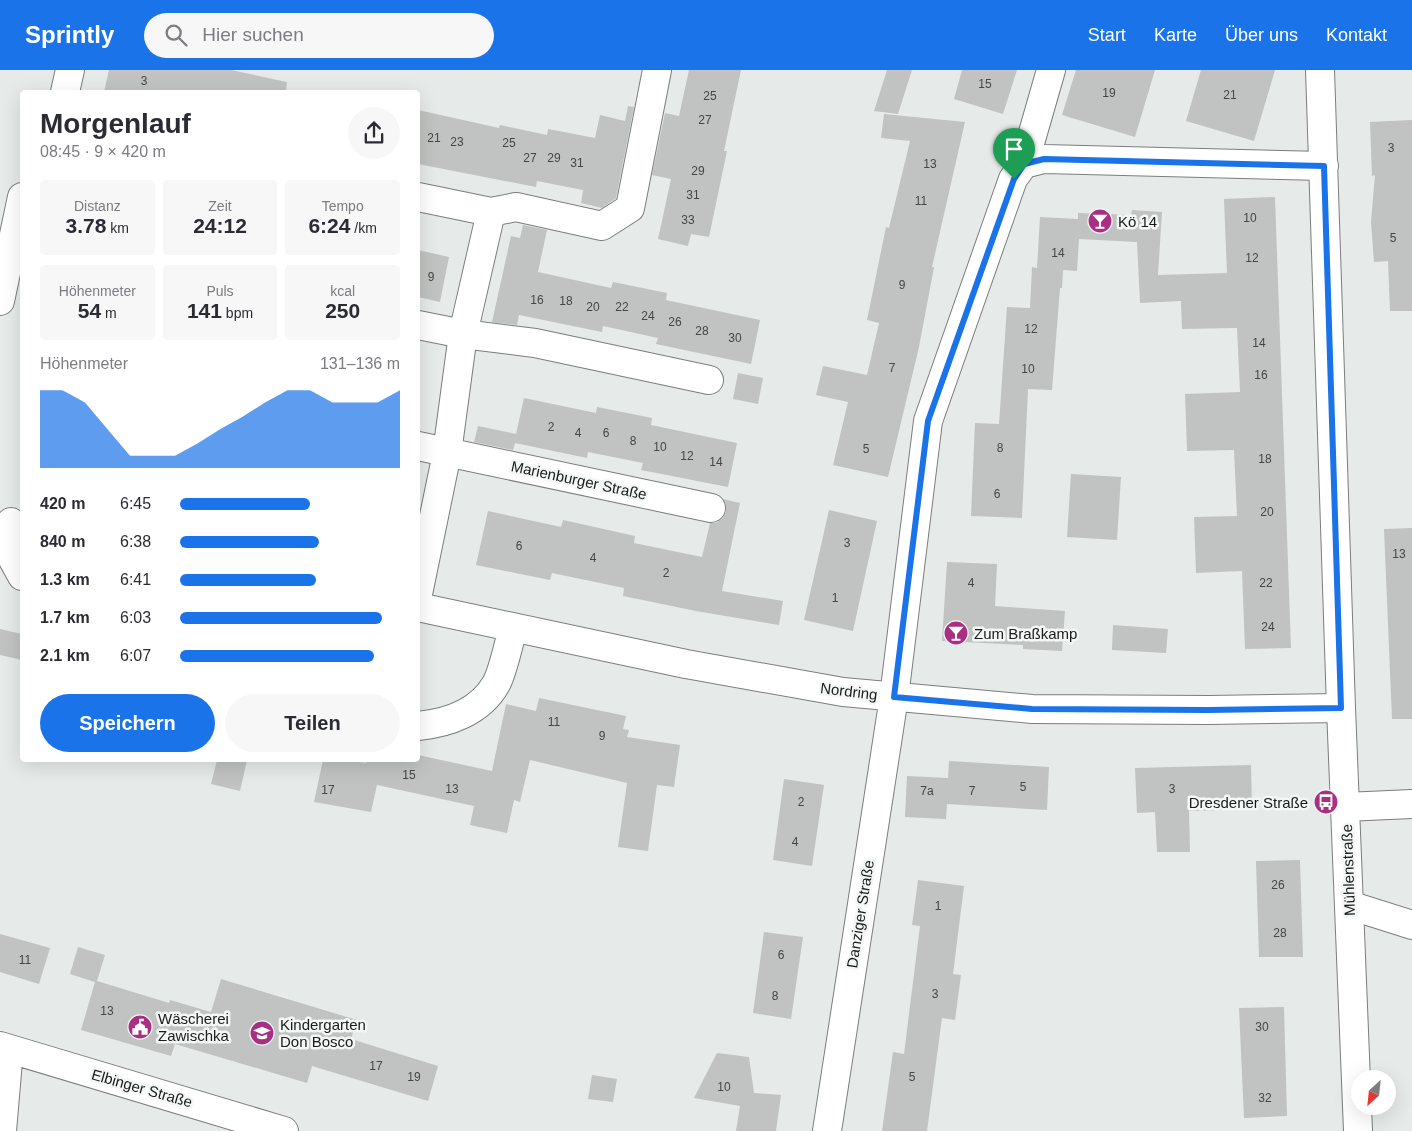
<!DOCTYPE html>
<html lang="de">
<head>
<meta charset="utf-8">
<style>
  :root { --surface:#fff; --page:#f7f7f7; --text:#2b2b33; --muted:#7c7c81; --accent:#1a73e8 }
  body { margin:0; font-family:Helvetica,sans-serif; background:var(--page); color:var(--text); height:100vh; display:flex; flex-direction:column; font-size:19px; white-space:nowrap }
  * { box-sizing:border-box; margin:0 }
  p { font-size:16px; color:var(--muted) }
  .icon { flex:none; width:28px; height:28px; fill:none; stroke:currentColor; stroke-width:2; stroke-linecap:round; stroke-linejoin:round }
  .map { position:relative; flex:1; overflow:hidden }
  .panel { position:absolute; left:20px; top:20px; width:400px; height:672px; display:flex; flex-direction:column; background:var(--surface); border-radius:5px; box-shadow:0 5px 20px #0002 }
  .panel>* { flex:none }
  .needle { width:32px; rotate:207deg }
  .buttons { position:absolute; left:1351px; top:1000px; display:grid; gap:10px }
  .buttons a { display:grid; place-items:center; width:45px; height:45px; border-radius:50%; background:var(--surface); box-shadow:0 5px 20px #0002; font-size:25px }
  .pin { position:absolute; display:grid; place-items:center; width:42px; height:42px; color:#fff; margin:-51px -21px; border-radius:50% 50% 50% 0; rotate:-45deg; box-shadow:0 0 5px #0007 }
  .pin .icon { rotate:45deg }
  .round { display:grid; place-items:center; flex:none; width:52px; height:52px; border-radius:26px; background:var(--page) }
  .overview { display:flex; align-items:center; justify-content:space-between; height:85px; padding:0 20px }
  h1 { font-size:28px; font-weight:800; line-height:38px }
  .stats { display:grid; grid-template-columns:repeat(3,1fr); gap:8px; height:85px; padding:5px 20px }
  .stats div { display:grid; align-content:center; border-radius:5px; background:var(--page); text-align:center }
  .stats b { font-size:21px; font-weight:800 }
  .stats small { font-size:14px; font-weight:400 }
  .stats p { font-size:14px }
  .chart { height:140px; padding:10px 20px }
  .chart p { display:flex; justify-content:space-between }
  .chart svg { width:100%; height:90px; margin-top:5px; fill:var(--accent); opacity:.7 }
  .action { display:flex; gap:10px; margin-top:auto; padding:10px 20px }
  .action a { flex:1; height:58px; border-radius:30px; background:var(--accent); color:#fff; font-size:20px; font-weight:800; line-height:58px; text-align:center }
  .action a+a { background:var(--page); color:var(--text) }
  ul { padding:0 20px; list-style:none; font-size:16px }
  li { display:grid; grid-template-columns:80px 60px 1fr; align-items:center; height:38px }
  li i { height:12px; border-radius:6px; background:var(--accent) }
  header { display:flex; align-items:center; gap:30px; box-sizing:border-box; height:70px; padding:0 25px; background:var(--accent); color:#fff }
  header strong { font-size:24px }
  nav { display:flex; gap:28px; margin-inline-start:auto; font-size:18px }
  .search { width:350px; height:45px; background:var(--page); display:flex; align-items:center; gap:12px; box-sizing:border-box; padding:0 18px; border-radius:28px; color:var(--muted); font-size:19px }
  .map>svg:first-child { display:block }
  .building { fill:#c0c3c1 }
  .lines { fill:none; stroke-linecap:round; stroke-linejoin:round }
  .minor-casing { stroke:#7a7e7c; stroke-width:30 }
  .minor { stroke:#fff; stroke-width:28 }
  .route-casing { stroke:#fff; stroke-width:10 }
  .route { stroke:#1a73e8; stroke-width:6 }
  .labels { text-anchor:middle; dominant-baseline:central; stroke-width:5; stroke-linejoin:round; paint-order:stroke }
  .number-label { font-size:12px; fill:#444544 }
  .poi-label { font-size:15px; fill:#1a1b1a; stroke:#f3f7f5; text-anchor:start }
  .street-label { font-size:15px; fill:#1a1b1a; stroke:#f3f7f5 }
</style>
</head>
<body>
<header>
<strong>Sprintly</strong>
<div class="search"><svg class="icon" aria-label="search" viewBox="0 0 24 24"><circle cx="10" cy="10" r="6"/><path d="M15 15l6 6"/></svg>Hier suchen</div>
<nav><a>Start</a><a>Karte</a><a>Über uns</a><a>Kontakt</a></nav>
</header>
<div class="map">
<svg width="1412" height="1061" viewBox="0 0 1412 1061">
  <rect width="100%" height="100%" fill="#e6eae8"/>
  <path class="building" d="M109,0H231L287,12L286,22H104Z
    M689,0H741L724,81H727L709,167L691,164L688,176L658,169L671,109L652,105L665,43L679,46Z
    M887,0H912L898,44L874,41Z
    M962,0H1017L1003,44L954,29Z
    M1076,0H1155L1135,67L1062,45Z
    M1201,0H1275L1254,71L1186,51Z
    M628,36L634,37L616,128L602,138L581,133L583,120L537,111L536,117L418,94V40L499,58L500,55L547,65L548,59L595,68L600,45L625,51Z
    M884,44L965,52L932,197H934L919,277L888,407L833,395L848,332L816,325L823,296L867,305L879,253L867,250L886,157L889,158L910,71L881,68Z
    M1412,50V241H1390L1388,191L1374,192L1371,152L1375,105L1372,106L1370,52Z
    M1275,127L1291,578L1245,579L1242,501L1196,503L1194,447L1237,446L1234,380L1187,381L1185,324L1240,322L1237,258L1182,259L1181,231L1140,233L1137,172L1079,169L1077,201L1063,200L1062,218H1060L1052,320L1028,319L1022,448L971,446L975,353L999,354L1007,237L1030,238L1032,197L1037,198L1040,147L1078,149V143L1131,145L1132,140L1162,142L1158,205L1227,203L1224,129Z
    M523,155L547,160L538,202L611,218L613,212L667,223L666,230L760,250L751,294L656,274L658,268L603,256L602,262L519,245L517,255L492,252L511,166L520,168Z
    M418,180L449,187L440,232L418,227Z
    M738,303L763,308L758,334L733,329Z
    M524,328L596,343L597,337L652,348L651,355L737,373L728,417L641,400L643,393L588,382L587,388L515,373L513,380L474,372L478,356L516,364Z
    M1071,404L1121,407L1117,470L1067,467Z
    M723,429L740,433L722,521L783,531L779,555L696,541L623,526L624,518L552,503L550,510L476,495L488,441L561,457L563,450L635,466L634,473L702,487L710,453H716L722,449L726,442V434Z
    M829,440L877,451L853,561L804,550Z
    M1412,458V649H1392L1384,459Z
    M947,492L997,494L995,536L1065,541L1062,581L1023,579V575L942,571Z
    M1113,555L1168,559L1166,583L1112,580Z
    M0,559L22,564V590L0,585Z
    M539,628L626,646L623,659L629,660L627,667L680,675L674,717L657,715L648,781L618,777L627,713L530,690L520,732L514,730L507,763L470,755L474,736L377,715L371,742L314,732L323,690H348L366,693L367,690H418V685L492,701L506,634L536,641Z
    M217,690H247L240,721L211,714Z
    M949,691L1049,697L1047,740L947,734L946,749L905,747L907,706L948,708Z
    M1251,695L1252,739L1189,741L1190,782H1157L1155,742L1137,743L1135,698Z
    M784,709L824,715L812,796L773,790Z
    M1300,790L1303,887H1259L1256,791Z
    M918,810L964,816L953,904L961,905L955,950L942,948L927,1061H882L893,982L904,984L920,856L912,855Z
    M764,862L803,867L791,949L753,943Z
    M0,864L50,878L39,914L0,902Z
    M78,877L105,885L97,911L169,933L170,930L211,942L221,909L357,950L351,969L438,996L428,1031L312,996L307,1013L175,974L171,986L81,960L95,912L70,904Z
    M1284,937L1287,1046L1244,1048L1239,938Z
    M717,983L749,987L754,1023L781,1025L776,1061H736L740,1036L694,1028Z
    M592,1005L617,1009L613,1032L588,1029Z"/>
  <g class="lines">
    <defs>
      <path id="minor" d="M1320,0L1341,638L1358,1061
        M65,22L70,0
        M1024,94L1051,0
        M418,127L491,142L516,137L602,156L630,138L657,0
        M0,231L22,127
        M418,255L463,264L535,273L709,310
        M418,376L711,438
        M11,452V486L22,506
        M418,524L447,383L463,264L491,142
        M418,537L686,594L843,622L1032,639L1208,640L1341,638
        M418,656C448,653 480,642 496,614C503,602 509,572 513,558
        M1345,737L1412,734
        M1349,835L1412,855
        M0,976L284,1061
        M2,1061L9,979
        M827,1061L894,627L928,351L1013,109L1024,94L1044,89L1324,96"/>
    </defs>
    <use href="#minor" class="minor-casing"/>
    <use href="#minor" class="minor"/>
  </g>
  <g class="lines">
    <defs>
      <path id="route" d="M1044,89L1324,96L1341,638L1208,640L1032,639L894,627L928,351L1014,109L1024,94Z"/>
    </defs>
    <use href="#route" class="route-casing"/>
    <use href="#route" class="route"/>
  </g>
  <defs>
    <symbol id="bar-disc" viewBox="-11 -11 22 22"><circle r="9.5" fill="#a92f83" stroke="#f3f7f5"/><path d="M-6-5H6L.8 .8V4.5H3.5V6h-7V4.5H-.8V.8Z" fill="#fff"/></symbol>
    <symbol id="bus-disc" viewBox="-11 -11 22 22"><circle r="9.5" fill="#a92f83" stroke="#f3f7f5"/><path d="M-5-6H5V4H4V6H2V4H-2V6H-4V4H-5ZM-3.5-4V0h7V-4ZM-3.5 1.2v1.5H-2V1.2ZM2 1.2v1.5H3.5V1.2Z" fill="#fff"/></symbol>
    <symbol id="civic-disc" viewBox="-11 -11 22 22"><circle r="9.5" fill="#a92f83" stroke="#f3f7f5"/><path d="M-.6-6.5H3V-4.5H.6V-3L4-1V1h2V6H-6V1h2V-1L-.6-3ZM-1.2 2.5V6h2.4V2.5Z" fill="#fff"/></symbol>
    <symbol id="school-disc" viewBox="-11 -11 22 22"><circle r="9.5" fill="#a92f83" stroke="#f3f7f5"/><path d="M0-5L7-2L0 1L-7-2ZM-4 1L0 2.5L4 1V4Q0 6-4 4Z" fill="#fff"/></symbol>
  </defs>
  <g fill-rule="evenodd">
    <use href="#bar-disc" x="1086" y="137" width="28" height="28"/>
    <use href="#bar-disc" x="942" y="549" width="28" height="28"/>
    <use href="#bus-disc" x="1312" y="718" width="28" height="28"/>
    <use href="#civic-disc" x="126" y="943" width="28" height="28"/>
    <use href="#school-disc" x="248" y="949" width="28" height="28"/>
  </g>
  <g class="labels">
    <g class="number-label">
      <text x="144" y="11">3</text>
      <text x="985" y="14">15</text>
      <text x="1109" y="23">19</text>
      <text x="1230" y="25">21</text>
      <text x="710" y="26">25</text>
      <text x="705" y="50">27</text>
      <text x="434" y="68">21</text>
      <text x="457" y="72">23</text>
      <text x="509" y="73">25</text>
      <text x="1391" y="78">3</text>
      <text x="530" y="88">27</text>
      <text x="554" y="88">29</text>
      <text x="577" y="93">31</text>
      <text x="930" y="94">13</text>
      <text x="698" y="101">29</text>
      <text x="693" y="125">31</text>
      <text x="921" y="131">11</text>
      <text x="1250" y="148">10</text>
      <text x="688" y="150">33</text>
      <text x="1393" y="168">5</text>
      <text x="1058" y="183">14</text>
      <text x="1252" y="188">12</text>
      <text x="431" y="207">9</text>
      <text x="902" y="215">9</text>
      <text x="537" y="230">16</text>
      <text x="566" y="231">18</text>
      <text x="593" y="237">20</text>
      <text x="622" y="237">22</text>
      <text x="648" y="246">24</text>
      <text x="675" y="252">26</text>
      <text x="1031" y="259">12</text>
      <text x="702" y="261">28</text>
      <text x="735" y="268">30</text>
      <text x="1259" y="273">14</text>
      <text x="892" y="298">7</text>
      <text x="1028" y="299">10</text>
      <text x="1261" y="305">16</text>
      <text x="551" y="357">2</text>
      <text x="578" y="363">4</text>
      <text x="606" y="363">6</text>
      <text x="633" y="371">8</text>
      <text x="660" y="377">10</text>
      <text x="1000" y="378">8</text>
      <text x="866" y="379">5</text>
      <text x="687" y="386">12</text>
      <text x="1265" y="389">18</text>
      <text x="716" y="392">14</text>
      <text x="997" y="424">6</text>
      <text x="1267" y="442">20</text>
      <text x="847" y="473">3</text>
      <text x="519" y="476">6</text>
      <text x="1399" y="484">13</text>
      <text x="593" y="488">4</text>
      <text x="666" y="503">2</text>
      <text x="971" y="513">4</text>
      <text x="1266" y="513">22</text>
      <text x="835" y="528">1</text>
      <text x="1268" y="557">24</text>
      <text x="554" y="652">11</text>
      <text x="602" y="666">9</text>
      <text x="409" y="705">15</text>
      <text x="1023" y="717">5</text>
      <text x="452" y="719">13</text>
      <text x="1172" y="719">3</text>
      <text x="328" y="720">17</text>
      <text x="927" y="721">7a</text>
      <text x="972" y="721">7</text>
      <text x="801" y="732">2</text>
      <text x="795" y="772">4</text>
      <text x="1278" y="815">26</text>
      <text x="938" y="836">1</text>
      <text x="1280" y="863">28</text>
      <text x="781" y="885">6</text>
      <text x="25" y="890">11</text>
      <text x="935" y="924">3</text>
      <text x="775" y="926">8</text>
      <text x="107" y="941">13</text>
      <text x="1262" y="957">30</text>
      <text x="376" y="996">17</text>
      <text x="414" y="1007">19</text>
      <text x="912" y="1007">5</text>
      <text x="724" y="1017">10</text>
      <text x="1265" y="1028">32</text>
    </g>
    <g class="poi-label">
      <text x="1118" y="151">Kö 14</text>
      <text x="974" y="563">Zum Braßkamp</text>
      <text x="1308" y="732" text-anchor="end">Dresdener Straße</text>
      <text x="158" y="948">Wäscherei<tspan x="158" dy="17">Zawischka</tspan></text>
      <text x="280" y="954">Kindergarten<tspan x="280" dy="17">Don Bosco</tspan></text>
    </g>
    <g class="street-label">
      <text transform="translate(579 410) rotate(12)">Marienburger Straße</text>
      <text transform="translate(849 621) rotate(7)">Nordring</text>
      <text transform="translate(1348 800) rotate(-92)">Mühlenstraße</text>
      <text transform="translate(860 844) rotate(-81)">Danziger Straße</text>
      <text transform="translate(142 1018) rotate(16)">Elbinger Straße</text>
    </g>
  </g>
</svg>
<div class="buttons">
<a><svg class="needle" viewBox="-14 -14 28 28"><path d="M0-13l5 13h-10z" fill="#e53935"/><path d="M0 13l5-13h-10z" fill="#7c7c81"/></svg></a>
</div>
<div class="pin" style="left:1014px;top:109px;background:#1e9e55"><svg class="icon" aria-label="arrive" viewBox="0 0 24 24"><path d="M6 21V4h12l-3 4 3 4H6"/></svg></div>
<section class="panel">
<div class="overview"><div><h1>Morgenlauf</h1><p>08:45 · 9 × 420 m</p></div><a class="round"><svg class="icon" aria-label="share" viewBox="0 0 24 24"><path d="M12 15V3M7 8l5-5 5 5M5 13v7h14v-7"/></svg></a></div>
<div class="stats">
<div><p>Distanz</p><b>3.78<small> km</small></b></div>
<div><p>Zeit</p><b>24:12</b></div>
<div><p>Tempo</p><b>6:24<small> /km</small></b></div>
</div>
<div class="stats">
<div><p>Höhenmeter</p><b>54<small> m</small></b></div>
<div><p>Puls</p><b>141<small> bpm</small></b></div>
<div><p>kcal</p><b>250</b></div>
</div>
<div class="chart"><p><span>Höhenmeter</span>131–136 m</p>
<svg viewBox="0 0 160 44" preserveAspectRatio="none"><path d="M0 44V6L10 6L20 12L30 25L40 38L50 38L60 38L70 32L80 25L90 19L100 12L110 6L120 6L130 12L140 12L150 12L160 6V44z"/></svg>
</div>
<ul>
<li><b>420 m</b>6:45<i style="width:59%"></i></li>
<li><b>840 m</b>6:38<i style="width:63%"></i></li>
<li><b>1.3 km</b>6:41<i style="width:62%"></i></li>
<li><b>1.7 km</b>6:03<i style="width:92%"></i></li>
<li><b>2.1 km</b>6:07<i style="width:88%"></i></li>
</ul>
<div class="action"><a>Speichern</a><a>Teilen</a></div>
</section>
</div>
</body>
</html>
